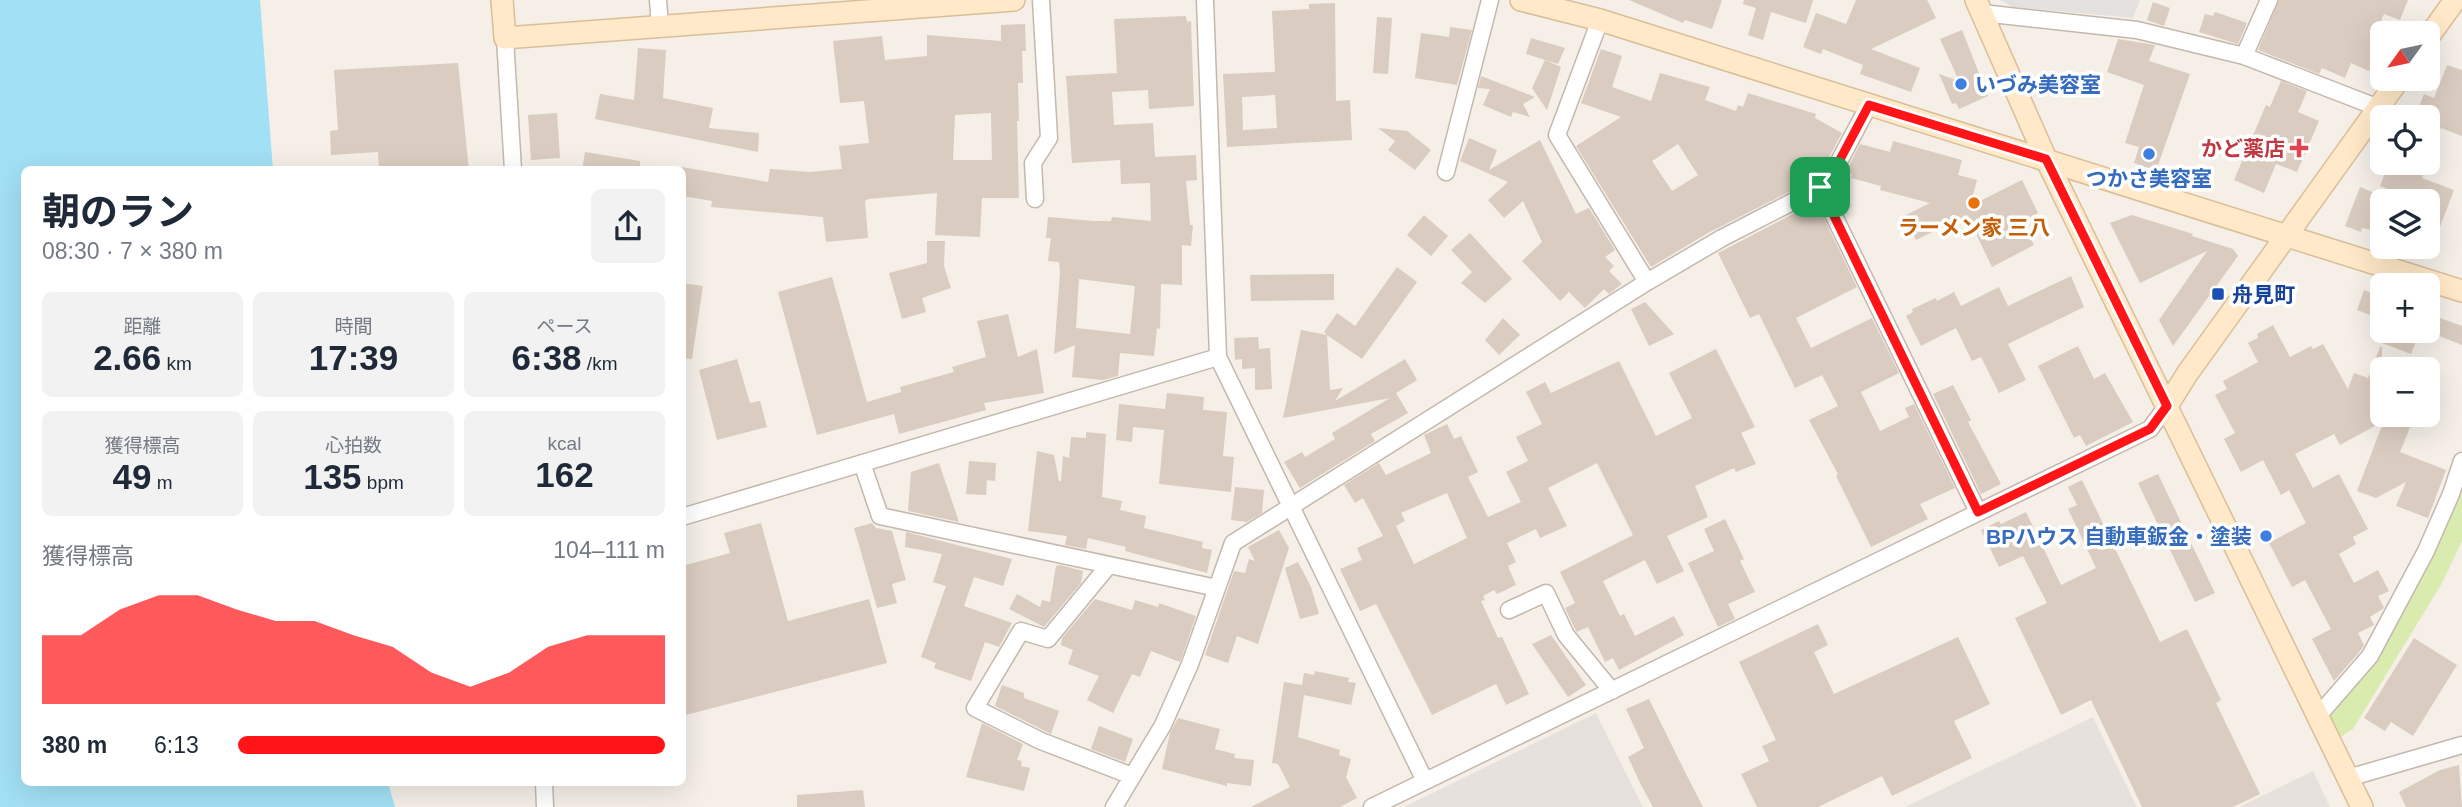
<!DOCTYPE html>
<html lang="ja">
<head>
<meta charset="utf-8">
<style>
  :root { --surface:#fff; --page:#f2f2f3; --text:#1f2937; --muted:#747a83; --accent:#ff1517 }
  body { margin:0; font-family:Arial,"Noto Sans JP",sans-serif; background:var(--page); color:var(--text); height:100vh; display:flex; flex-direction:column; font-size:26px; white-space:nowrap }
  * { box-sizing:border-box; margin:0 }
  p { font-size:23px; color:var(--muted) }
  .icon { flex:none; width:38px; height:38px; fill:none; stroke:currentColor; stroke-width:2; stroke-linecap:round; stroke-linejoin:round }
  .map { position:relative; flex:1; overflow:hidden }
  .sheet { position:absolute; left:21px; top:166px; width:665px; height:620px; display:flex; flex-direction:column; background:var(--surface); border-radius:10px; box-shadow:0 7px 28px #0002 }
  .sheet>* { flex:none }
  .needle { width:46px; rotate:237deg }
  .controls { position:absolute; left:2370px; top:21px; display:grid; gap:14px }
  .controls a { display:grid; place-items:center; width:70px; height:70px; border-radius:10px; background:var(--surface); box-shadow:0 7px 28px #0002; font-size:35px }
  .pin { position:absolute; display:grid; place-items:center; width:60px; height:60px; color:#fff; margin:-30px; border-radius:14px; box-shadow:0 4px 10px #0006 }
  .round { display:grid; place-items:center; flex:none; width:74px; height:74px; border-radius:10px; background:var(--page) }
  .summary { display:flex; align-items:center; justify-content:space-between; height:119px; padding:0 21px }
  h1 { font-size:38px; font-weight:700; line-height:52px }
  .metrics { display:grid; grid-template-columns:repeat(3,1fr); gap:10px; height:119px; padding:7px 21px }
  .metrics div { display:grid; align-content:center; border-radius:10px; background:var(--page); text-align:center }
  .metrics b { font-size:35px; font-weight:700 }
  .metrics small { font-size:19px; font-weight:400 }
  .metrics p { font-size:19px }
  .chart { height:196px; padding:14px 21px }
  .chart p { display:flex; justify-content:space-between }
  .chart svg { width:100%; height:126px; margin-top:7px; fill:var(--accent); opacity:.7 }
  ul { padding:0 21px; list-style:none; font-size:23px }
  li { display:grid; grid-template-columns:112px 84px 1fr; align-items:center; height:52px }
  li i { height:18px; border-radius:9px; background:var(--accent) }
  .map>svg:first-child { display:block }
  .industrial { fill:#e7e1dd }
  .green { fill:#daebaf }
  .parking { fill:#e3e0dd }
  .water { fill:#a2e0f5 }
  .building { fill:#daccc0; fill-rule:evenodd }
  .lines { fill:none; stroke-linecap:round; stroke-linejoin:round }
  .street-casing { stroke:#c4b8ad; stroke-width:19 }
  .secondary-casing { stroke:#dabe98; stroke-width:24 }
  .street { stroke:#fff; stroke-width:16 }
  .secondary { stroke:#ffe9c8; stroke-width:21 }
  .route-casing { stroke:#fff; stroke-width:14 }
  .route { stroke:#ff1517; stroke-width:9 }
  .shop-dot { fill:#3f7fe0; stroke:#fff; stroke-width:2.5 }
  .health-dot { fill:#e0444e; stroke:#fff; stroke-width:2.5 }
  .food-dot { fill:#e8710a; stroke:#fff; stroke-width:2.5 }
  .transit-dot { fill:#1a4fb4; stroke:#fff; stroke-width:2.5 }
  .labels { text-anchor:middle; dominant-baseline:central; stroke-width:7; stroke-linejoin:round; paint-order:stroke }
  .shop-label { font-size:21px; font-weight:bold; fill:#366cbe; stroke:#fff; text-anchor:start }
  .health-label { font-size:21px; font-weight:bold; fill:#be3a42; stroke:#fff; text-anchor:end }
  .food-label { font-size:21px; font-weight:bold; fill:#c56008; stroke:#fff }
  .transit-label { font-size:21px; font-weight:bold; fill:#164399; stroke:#fff; text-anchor:start }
</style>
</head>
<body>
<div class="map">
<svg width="2462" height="807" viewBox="0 0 2462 807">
  <rect width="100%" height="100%" fill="#f5efe8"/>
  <path class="industrial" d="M1596,713L1643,807H1404Z
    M2093,717L2137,807H1905Z
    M2313,771L2330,807H2239Z"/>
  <path class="green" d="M2462,461V541L2442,583L2353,729L2331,743L2318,716L2370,656Z"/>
  <path class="parking" d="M2000,0H2140L2133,18L2013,7Z"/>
  <path class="water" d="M0,0H260L273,170H24V782H388L395,807H0Z"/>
  <path class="building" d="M1629,0H1722L1712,29L1685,20L1683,23Z
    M1744,0H1813L1806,23L1771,12L1763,40L1748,35L1756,8L1743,4Z
    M1856,0H1927L1936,18L1871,49L1920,68L1911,92L1860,74L1863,65L1823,49L1821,54L1803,47L1816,13L1846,24Z
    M2279,0H2408L2400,20L2384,14L2371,44L2379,48L2369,71L2351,63L2345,78L2322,68L2319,74L2258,50Z
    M2153,2L2170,8L2164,26L2147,20Z
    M1335,3L1336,101L1350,100L1352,140L1227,147L1223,74L1275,72L1272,11L1309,9V4ZM1275,95L1277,128L1243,130L1242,97Z
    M2215,12L2247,23L2238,44L2199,32L2205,14L2213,16Z
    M1186,16L1187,22L1191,21L1194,106L1149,109L1148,90L1112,92L1114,125L1153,123L1155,157L1196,155L1197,180L1186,181L1190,225H1193L1191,246L1182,245V285L1161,284L1160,329L1157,328L1154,356L1120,353L1118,376L1103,380L1072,377L1075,345L1054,354L1060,272L1059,262L1048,261L1051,238H1046L1048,217L1094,221H1111L1112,217L1151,221L1150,183L1121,184L1120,160L1072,163L1066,76L1117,73L1114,19ZM1079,279L1135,286L1130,334L1076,328Z
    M1377,17L1392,18L1388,74L1373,73Z
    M1025,24L1026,51H1022L1023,83H1018L1019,121H1017L1019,198H982L980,237L935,235L937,193L868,199L865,201L868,238L826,242L823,217L711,207L712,201L682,196V167L768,182L770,169L810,172L842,169L839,146L869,143L864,101L840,103L833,41L882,36L885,60L927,56V35L1001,41V25ZM991,113L992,160H953L955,115Z
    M1450,27L1472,30L1457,85L1415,78L1421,33L1449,37Z
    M1962,30L1988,96L1959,109L1956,103L1952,104L1939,74L1959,81L1940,39Z
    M1531,38L1565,48L1558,64L1526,54Z
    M2118,39L2155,45L2149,61L2190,74L2156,171L2134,163L2139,147L2125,143L2144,85L2107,72Z
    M638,48L666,50L663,98L713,108L709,128L759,133L758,152L595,119L600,94L634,100Z
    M1601,49L1622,56L1612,87L1651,101L1660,73L1710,87L1705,100L1736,111L1738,105L1743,107L1748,93L1816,114L1815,118L1842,133L1827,161L1821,157L1789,192L1708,233L1651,267L1576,146L1621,117L1581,103ZM1678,144L1698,175L1672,191L1652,161Z
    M1545,60L1561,67L1547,110L1532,88Z
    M458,63L469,170H379L378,152L331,155L330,131L338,130L334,70Z
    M2447,65L2462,70V136L2441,128L2427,161V117H2415L2424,94L2434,98Z
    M1481,76L1535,97L1523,104L1530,117L1513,112L1511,117L1483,105L1490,89L1478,88Z
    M2281,81L2307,91L2298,112L2319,121L2297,172L2276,164L2264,193L2234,180L2266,105L2270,107Z
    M557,113L560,158L531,160L528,115Z
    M1378,128L1407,131L1431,150L1415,170L1388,150L1395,141Z
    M1469,138L1497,150L1489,170L1540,140L1576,214L1589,208L1615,250L1605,257L1614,266L1609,271L1622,284L1609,294L1604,289L1585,308L1569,292L1560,301L1522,261L1542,242L1523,201L1504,218L1488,200L1508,182L1460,161Z
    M1893,141L1962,160L1958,175L1977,180L1970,206L2022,180L2038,213L2022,221L2034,245L1992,267L1967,215L1916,240L1904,216L1930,203L1880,190L1881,186L1851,178L1852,174L1846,171L1860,144L1890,152Z
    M585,152L640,161V170H582Z
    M2399,163H2428L2422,178L2454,190L2429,256L2427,201H2419L2380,186L2387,168L2396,171Z
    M2360,187L2382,196V215L2376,231L2362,228L2361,232L2345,226Z
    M1816,202L1857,287L1796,318L1811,348L1872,318L1899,373L1861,392L1880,431L1909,417L1905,408L1914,404L1955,488L1920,504L1928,519L1871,547L1836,476L1838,474L1809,420L1838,406L1822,375L1795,388L1759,314L1750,318L1718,253Z
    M1424,215L1448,236L1431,256L1407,235Z
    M2132,215L2193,234L2192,236L2233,249L2238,256L2173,346L2159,320L2207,251L2140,283L2110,223Z
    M1470,233L1512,279L1485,303L1461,283L1472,272L1451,250Z
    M927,241H945L944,266L951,288L922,298L926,312L902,319L889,273L927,263Z
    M1397,267L1417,282L1362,359L1327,335L1330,390L1343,388L1335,401L1405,359L1417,380L1396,393L1408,413L1371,434L1375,441L1300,488L1284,462L1302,452L1305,457L1335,439L1332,433L1390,398L1283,418L1301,330L1327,335L1324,332L1337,313L1355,326Z
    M1334,274V300L1251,301L1250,275Z
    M2071,276L2084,307L2008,344L2026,380L1999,393L1981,357L1972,361L1956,328L1921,346L1906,316L1913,312L1912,309L1936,298L1937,301L1954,292L1961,306L1999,287L2008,306Z
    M832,277L867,402L901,392L900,387L954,372L952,367L986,357L977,321L1008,314L1018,357L1037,349L1044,393L984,403L986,410L899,434L894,414L817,435L778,292Z
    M682,283L703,286L692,359L682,358Z
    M2364,290L2380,296L2373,316L2357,310Z
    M1645,302L1674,334L1649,346L1631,309Z
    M1503,318L1520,335L1499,355L1485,340Z
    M2440,318L2462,326V345L2434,334Z
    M2273,325L2290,357L2311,346L2313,349L2323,344L2348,389L2354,373L2368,378L2380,347H2382V422L2340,445L2334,434L2295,454L2313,488L2339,474L2368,529L2353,537L2356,544L2339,554L2354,583L2378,570L2389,591L2378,596L2384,608L2370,617L2374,625L2358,633L2364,645L2361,650L2334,681L2312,639L2331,629L2305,580L2292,587L2269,543L2306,523L2289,490L2281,495L2263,460L2241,472L2224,439L2235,433L2215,395L2227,389L2223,381L2258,362L2248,343L2258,338L2257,334Z
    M2387,331H2420L2411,354L2382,343Z
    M1258,337L1259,349L1270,348L1272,389L1255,390V368L1242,369V359L1235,360L1234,338Z
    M2078,346L2094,379L2105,373L2133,422L2086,446L2080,435L2074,438L2038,366Z
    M1716,349L1755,427L1741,433L1756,464L1736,472L1734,468L1695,486L1708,517L1667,536L1684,571L1657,584L1645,560L1603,581L1620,616L1624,614L1635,636L1674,616L1684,635L1619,670L1613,658L1605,662L1588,627L1577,632L1575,629L1565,608L1575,603L1560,572L1633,535L1597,463L1548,488L1567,526L1540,538L1536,529L1507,543L1516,562L1508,566L1516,585L1497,594L1494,590L1483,596L1485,600L1481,601L1498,638L1502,637L1529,694L1506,705L1496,684L1432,715L1376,604L1360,611L1340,569L1362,560L1357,548L1383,536L1363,498L1355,503L1344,485L1379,463L1386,475L1431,453L1424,435L1447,424L1454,439L1461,436L1478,472L1468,477L1488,517L1521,502L1506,472L1528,461L1516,437L1542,424L1526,392L1545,382L1551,393L1619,361L1656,436L1692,418L1669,373ZM1447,493L1467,538L1414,564L1396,526L1405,521L1401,513Z
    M737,359L750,403L760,401L767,427L717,440L699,370Z
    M1953,385L1971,420L1968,422L2001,484L1981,494L1933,394Z
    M1167,393L1204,397L1203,410L1227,412L1223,456L1234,457L1231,492L1159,484L1164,430L1133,427L1132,442L1116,440L1119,404L1165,409Z
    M2386,415H2415L2400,452L2446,470L2428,518L2396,506L2406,482L2376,498L2357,491Z
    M1086,432L1106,434L1102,497L1122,501L1120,510L1146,516L1144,528L1203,542L1202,548L1212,550L1207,573L1125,551L1126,547L1088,538L1086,549L1065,545L1067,536L1028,531L1037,451L1054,455L1059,481H1061L1063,456L1069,458L1071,437L1086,438Z
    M969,461L996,463L995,481L987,480L986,495L966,494Z
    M939,463L959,522L908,511L911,472Z
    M2158,474L2215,593L2195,602L2138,483Z
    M2082,480L2160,642L2187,629L2221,700L2216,703L2260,794L2233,807H2142L2091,700L2061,715L2015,618L2047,603L2023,556L1999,567L1981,530L1999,521L2001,524L2026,512L2061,585L2096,568L2068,509L2077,505L2068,487Z
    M1235,487L1264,490L1262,513L1247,522L1231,520Z
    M1725,519L1744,559L1740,561L1755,592L1728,604L1735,619L1718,627L1688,563L1714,551L1704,529Z
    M761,523L788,621L869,599L887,663L682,716V566L730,553L724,533Z
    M872,523L876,528L892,531L906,580L892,584L897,603L877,608L854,528Z
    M1279,530L1289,548L1258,644L1237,636L1228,663L1205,655L1234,571L1245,573L1249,559L1255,561L1248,547Z
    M906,532L1012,559L1003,586L974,577L964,606L1012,623L999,647L985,642L971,681L934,668L936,663L921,657L946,586L933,582L942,554L905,547Z
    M1298,562L1311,587L1319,614L1300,619L1285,568Z
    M1060,565L1083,571L1081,583L1044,627L1009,609L1017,594L1040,607L1042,600L1050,602L1056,566Z
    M1095,599L1132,610L1135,600L1158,607L1159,603L1196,616L1180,662L1151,651L1140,677L1132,674L1113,713L1087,700L1099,676L1068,664L1073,650L1061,645L1062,638Z
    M1818,624L1828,645L1814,652L1834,694L1958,637L1990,704L1954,721L1972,758L1892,796L1882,776L1818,807H1757L1741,774L1769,761L1762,746L1776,740L1739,662Z
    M1551,635L1586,685L1568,697L1532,644Z
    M2414,638L2457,665L2413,736L2391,722L2385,731L2364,718Z
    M1315,671L1349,678L1348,682L1356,683L1351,705L1304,695L1298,737L1340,750L1339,755L1351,759L1346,777L1357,798L1340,807H1251L1290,787L1278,764L1272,763L1284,682L1302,685L1304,673L1314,675Z
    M1002,685L1024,693V698L1059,711L1051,734L995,706Z
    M1649,699L1683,768L1703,807H1653L1640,783L1628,757L1644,748L1626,709Z
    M1178,718L1220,729L1215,749L1235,754L1234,758L1254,760L1251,786L1227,783V786L1162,769L1170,733Z
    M982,723L1023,744L1017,760L1022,761L1021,766L1030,768L1024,791L966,777Z
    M1099,726L1133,739L1125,762L1091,749Z
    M2459,765L2462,807H2406L2399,792L2440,770Z
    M863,790L865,807H797V795Z"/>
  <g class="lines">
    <defs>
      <path id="street" d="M658,0L660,26
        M1205,0L1218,357L1425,781
        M1982,13L2137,30L2244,56L2379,108
        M1600,20L1557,135L1647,282
        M505,38L513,170
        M2244,56L2269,0
        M1446,172L1490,0
        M1820,187L1978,512
        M1035,199L1033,163L1049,138L1041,0
        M862,463L880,516L1217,588
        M682,517L1218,357
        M1109,565L1048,639L1021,631L975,708L1041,741L1132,776
        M1509,610L1546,593L1566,635L1612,691
        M2318,716L2370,656L2426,551L2451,494L2462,461
        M2348,778L2462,745
        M544,782L545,807
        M1114,807L1163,725L1190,664L1233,543L1647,282L1722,238L1827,184L1869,105
        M1372,807L2150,429L2167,406"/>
      <path id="secondary" d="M502,0L505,38L1014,0
        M1521,0L1600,20L2462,291
        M1976,0L2046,159L2362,807
        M2427,39L2455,0
        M2167,406L2187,374L2399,79"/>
    </defs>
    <use href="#street" class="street-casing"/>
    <use href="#secondary" class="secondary-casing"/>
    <use href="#street" class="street"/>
    <use href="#secondary" class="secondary"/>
  </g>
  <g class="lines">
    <defs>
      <path id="route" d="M1869,105L2046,159L2167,406L2150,429L1978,512L1820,187L1827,184Z"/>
    </defs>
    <use href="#route" class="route-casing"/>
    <use href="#route" class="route"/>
  </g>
  <g class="shop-dot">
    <circle cx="1961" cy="84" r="7"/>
    <circle cx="2149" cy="154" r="7"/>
    <circle cx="2266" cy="536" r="7"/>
  </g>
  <path class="health-dot" d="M2295.5 137.5h7v7h7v7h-7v7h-7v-7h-7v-7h7z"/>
  <circle class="food-dot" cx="1974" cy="203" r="7"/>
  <rect class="transit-dot" x="2211" y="287" width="14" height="14" rx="3.5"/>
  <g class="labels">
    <g class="shop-label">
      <text x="1975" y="84">いづみ美容室</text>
      <text x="2149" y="178" text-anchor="middle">つかさ美容室</text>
      <text x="2252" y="536" text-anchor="end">BPハウス 自動車鈑金・塗装</text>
    </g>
    <g class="health-label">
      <text x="2285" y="148">かど薬店</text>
    </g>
    <g class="food-label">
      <text x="1974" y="227">ラーメン家 三八</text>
    </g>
    <g class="transit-label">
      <text x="2232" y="294">舟見町</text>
    </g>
  </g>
</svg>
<div class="controls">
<a><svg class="needle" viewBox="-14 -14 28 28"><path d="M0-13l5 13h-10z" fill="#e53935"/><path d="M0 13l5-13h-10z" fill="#747a83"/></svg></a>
<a><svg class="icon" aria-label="locate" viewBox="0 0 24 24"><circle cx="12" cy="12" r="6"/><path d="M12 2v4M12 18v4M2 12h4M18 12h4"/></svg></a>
<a><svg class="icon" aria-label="layers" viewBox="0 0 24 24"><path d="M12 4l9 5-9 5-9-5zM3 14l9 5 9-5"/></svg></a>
<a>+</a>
<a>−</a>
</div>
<div class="pin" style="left:1820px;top:187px;background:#1e9e55"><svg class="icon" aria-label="arrive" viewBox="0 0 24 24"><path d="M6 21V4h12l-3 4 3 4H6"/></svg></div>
<section class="sheet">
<div class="summary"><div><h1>朝のラン</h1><p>08:30 · 7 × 380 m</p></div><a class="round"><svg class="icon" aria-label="share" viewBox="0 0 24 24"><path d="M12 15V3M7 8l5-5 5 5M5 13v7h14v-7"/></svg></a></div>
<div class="metrics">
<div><p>距離</p><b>2.66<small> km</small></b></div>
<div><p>時間</p><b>17:39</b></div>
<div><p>ペース</p><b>6:38<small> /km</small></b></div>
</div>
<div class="metrics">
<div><p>獲得標高</p><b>49<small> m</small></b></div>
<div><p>心拍数</p><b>135<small> bpm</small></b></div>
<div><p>kcal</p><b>162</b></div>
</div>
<div class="chart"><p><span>獲得標高</span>104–111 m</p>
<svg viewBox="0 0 160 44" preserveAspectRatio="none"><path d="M0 44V20L10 20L20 11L30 6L40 6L50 11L60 15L70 15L80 20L90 24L100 33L110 38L120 33L130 24L140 20L150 20L160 20V44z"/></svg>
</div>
<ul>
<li><b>380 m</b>6:13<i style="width:100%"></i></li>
</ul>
</section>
</div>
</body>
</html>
